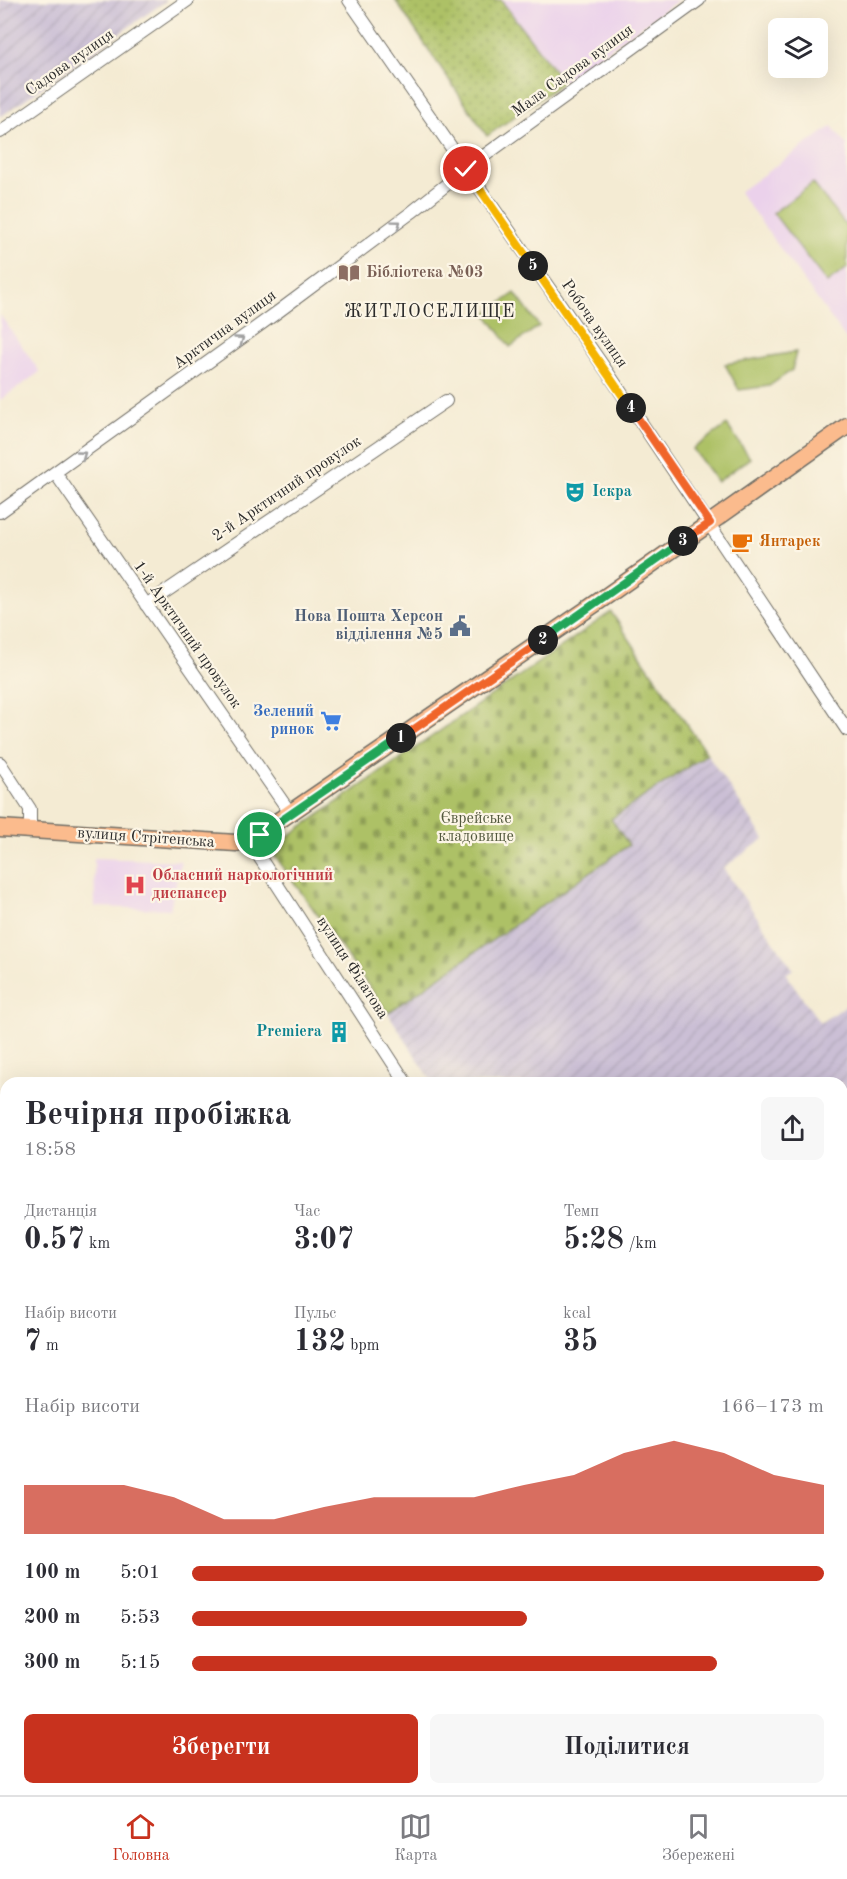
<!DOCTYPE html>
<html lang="uk">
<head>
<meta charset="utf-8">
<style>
  :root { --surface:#fff; --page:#f7f7f7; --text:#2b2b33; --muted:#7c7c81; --line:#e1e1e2; --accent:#c8321e }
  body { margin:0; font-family:"Old Standard TT",serif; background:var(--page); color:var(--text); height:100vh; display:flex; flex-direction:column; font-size:22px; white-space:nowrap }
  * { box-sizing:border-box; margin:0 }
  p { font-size:20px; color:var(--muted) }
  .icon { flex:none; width:33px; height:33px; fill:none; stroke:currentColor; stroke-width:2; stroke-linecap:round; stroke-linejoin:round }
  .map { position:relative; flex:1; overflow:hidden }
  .sheet { position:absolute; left:0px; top:1077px; width:848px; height:718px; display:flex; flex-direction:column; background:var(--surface); border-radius:18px 18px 0 0; box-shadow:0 6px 24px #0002 }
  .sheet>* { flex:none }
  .fabs { position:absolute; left:768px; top:18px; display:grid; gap:12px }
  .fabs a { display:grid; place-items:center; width:60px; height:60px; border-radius:9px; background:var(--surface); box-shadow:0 6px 24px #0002; font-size:30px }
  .pin { position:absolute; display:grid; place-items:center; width:51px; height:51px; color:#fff; margin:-26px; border:3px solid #fff; border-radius:50%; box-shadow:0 2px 6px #0007 }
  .km { position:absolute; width:30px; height:30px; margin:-15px; border-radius:50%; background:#222; color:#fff; font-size:16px; line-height:30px; text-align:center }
  .round { display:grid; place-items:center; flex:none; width:63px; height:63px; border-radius:9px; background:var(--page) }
  .summary { display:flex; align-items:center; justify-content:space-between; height:102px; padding:0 24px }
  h1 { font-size:33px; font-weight:800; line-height:45px }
  .metrics { display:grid; grid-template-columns:repeat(3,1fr); gap:9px; height:102px; padding:6px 24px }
  .metrics div { display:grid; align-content:center }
  .metrics b { font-size:30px; font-weight:800 }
  .metrics small { font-size:16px; font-weight:400 }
  .metrics p { font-size:16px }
  .chart { height:168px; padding:12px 24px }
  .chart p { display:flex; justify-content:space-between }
  .chart svg { width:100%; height:108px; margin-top:6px; fill:var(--accent); opacity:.7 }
  .primary-button { display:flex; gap:12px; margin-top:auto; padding:12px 24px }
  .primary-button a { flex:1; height:69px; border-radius:9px; background:var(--accent); color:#fff; font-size:24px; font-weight:800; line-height:69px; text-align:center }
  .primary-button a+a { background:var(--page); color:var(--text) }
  ul { padding:0 24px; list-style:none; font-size:20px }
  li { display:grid; grid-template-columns:96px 72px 1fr; align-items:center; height:45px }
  li i { height:15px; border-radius:8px; background:var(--accent) }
  .tab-bar { display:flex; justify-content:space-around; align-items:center; height:84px; border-top:2px solid var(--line); background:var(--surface); font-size:16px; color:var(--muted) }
  .tab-bar a { display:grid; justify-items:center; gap:3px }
  .tab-bar .selected { color:var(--accent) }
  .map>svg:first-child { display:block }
  .built { fill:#ebd1eb }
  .industrial { fill:url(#industrial-furrows) }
  .grass { fill:url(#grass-dots); stroke:#6c7648; stroke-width:1.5 }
  .forest { fill:url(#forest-firs); stroke:#5a6943; stroke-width:1.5 }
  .cemetery { fill:url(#cemetery-stones); stroke:#6c7648; stroke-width:1.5 }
  .park { fill:#adc166; stroke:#6c7648; stroke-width:1.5 }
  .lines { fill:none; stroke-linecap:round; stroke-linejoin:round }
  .minor-casing { stroke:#716e66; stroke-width:14 }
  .major-casing { stroke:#716e66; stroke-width:19 }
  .minor { stroke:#fff; stroke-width:12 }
  .major { stroke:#fbbb8d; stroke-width:16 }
  .rail-casing { stroke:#2b2b2b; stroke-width:6 }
  .rail { stroke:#fcf5e5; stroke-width:4; stroke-dasharray:11; stroke-linecap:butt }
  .oneway { stroke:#a0a0a0 }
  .split-1-casing { stroke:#fff; stroke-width:12 }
  .split-2-casing { stroke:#fff; stroke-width:12 }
  .split-3-casing { stroke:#fff; stroke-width:12 }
  .split-4-casing { stroke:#fff; stroke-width:12 }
  .split-5-casing { stroke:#fff; stroke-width:12 }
  .split-6-casing { stroke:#fff; stroke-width:12 }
  .split-1 { stroke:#22a559; stroke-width:8 }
  .split-2 { stroke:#f0652b; stroke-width:8 }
  .split-3 { stroke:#22a559; stroke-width:8 }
  .split-4 { stroke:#f0652b; stroke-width:8 }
  .split-5 { stroke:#f5b400; stroke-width:8 }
  .split-6 { stroke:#f5b400; stroke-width:8 }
  .labels { text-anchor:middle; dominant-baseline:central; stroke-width:4.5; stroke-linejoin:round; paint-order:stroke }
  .street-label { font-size:16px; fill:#2b2b2b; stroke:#fcf5e5 }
  .education-label { font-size:16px; font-weight:bold; fill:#785e54; stroke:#fcf5e5; text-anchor:start }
  .culture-label { font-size:16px; font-weight:bold; fill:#0d838f; stroke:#fcf5e5; text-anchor:start }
  .food-label { font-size:16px; font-weight:bold; fill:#c56008; stroke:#fcf5e5; text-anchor:start }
  .service-label { font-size:16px; font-weight:bold; fill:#4e5e75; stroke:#fcf5e5; text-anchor:end }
  .shop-label { font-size:16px; font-weight:bold; fill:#366cbe; stroke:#fcf5e5; text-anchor:end }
  .park-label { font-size:16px; fill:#52583d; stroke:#fcf5e5 }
  .health-label { font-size:16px; font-weight:bold; fill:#be3a42; stroke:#fcf5e5; text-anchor:start }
  .neighbourhood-label { font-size:18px; letter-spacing:1.5px; fill:#2b2b2b; stroke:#fcf5e5 }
</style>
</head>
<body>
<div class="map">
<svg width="847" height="1795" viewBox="0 0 847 1795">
  <defs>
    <pattern id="industrial-furrows" width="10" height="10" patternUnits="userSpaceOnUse" patternTransform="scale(1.5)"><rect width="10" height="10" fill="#cbbfd5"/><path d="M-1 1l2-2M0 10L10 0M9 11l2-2" fill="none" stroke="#aea4b7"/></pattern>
    <pattern id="grass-dots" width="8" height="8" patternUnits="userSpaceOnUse" patternTransform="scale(1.5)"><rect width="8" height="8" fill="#adc166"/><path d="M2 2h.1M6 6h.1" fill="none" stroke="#8d9d54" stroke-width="1.8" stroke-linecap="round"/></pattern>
    <pattern id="forest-firs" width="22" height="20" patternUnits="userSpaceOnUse" patternTransform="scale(1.5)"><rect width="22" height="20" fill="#8aa75b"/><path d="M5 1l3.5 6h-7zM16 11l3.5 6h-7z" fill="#71884b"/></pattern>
    <pattern id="cemetery-stones" width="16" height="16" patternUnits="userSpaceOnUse" patternTransform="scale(1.5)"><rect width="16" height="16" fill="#adc166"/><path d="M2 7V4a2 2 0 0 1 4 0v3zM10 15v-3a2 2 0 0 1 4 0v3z" fill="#8d9d54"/></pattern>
  </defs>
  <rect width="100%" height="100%" fill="#fcf5e5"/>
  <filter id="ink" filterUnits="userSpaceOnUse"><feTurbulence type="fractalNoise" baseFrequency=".0167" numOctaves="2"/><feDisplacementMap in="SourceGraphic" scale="12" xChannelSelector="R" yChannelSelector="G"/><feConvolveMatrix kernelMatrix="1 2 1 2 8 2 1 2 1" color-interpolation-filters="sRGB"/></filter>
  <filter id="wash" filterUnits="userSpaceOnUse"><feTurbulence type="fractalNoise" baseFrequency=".008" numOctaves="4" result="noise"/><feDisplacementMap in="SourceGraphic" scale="24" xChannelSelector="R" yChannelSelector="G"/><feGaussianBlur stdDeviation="1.35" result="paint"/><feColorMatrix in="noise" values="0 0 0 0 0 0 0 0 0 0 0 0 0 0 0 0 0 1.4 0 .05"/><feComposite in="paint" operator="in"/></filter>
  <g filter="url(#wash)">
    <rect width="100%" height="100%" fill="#f4ebd3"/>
    <path class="built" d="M501,0H678L563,82Z
      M832,126L847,145V340L739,192Z
      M0,315L40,372L0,400Z
      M94,858L181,861L170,909L95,907Z"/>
    <path class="industrial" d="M0,0H167L0,117Z
      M707,754L764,839L723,868L793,969L786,974L820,1023L847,1005V1100L842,1103V1083H433L388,1013L629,845L611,819Z
      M847,1212V1795H0V1631L6,1630V1790H842V1216Z
      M0,1448L6,1449V1528L0,1529Z
      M6,1551V1602L0,1603V1552Z"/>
    <path class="grass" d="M395,0H501L563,82L487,136Z"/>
    <path class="forest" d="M0,1281L6,1282L5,1311H0Z"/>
    <path class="cemetery" d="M611,612L707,754L611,819L629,845L388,1013L270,849Z"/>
    <path class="park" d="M813,183L847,227V268L827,283L773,213Z
      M515,293L539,326L510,347L486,314Z
      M796,352L792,370L769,386L739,390L725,364Z
      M727,425L750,458L717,482L693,449Z"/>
  </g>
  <g filter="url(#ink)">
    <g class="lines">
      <defs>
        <path id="minor" d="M349,0L610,376L847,730
          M0,132L188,0
          M56,474L291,814
          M0,512L279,311L412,212L466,169L699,0
          M146,605L446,401
          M0,763L30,809V830
          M249,841L406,1083
          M842,1191L847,1187
          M0,1610L6,1608"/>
        <path id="major" d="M0,828L236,843L249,841L608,595L847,426"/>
      </defs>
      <use href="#minor" class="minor-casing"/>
      <use href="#major" class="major-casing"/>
      <use href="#minor" class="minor"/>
      <use href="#major" class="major"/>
      <defs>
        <path id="rail" d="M842,1125L847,1122
          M0,1276L6,1277
          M0,1541L6,1540"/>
      </defs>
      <use href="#rail" class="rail-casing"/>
      <use href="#rail" class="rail"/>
    </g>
    <defs><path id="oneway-chevron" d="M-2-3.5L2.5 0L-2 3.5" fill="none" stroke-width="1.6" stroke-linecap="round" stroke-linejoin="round" transform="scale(1.5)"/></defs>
    <g class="oneway">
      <use href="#oneway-chevron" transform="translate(397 224) rotate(-37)"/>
      <use href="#oneway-chevron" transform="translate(240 340) rotate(-36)"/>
      <use href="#oneway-chevron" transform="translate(82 455) rotate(-36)"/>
    </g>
  </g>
  <g class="lines" filter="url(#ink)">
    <defs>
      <path id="split-1" d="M260,835L401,738"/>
      <path id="split-2" d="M401,738L543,640"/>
      <path id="split-3" d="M543,640L683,541"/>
      <path id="split-4" d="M631,408L710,523L683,541"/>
      <path id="split-5" d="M533,266L631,408"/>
      <path id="split-6" d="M466,169L533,266"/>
    </defs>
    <use href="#split-1" class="split-1-casing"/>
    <use href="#split-2" class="split-2-casing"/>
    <use href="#split-3" class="split-3-casing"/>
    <use href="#split-4" class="split-4-casing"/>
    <use href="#split-5" class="split-5-casing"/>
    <use href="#split-6" class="split-6-casing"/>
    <use href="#split-1" class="split-1"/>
    <use href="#split-2" class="split-2"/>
    <use href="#split-3" class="split-3"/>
    <use href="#split-4" class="split-4"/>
    <use href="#split-5" class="split-5"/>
    <use href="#split-6" class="split-6"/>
  </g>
  <defs>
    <symbol id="library-bare" viewBox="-9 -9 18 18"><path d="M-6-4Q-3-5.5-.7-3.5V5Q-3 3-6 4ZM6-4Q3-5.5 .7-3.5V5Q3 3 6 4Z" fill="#8d6e63" stroke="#fcf5e5" stroke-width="2.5" paint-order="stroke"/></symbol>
    <symbol id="theatre-bare" viewBox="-9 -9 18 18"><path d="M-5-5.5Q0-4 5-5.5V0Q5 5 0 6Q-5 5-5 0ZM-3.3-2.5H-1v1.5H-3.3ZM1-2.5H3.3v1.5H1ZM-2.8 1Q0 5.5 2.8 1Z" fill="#0f9aa8" stroke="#fcf5e5" stroke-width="2.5" paint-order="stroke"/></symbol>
    <symbol id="cafe-bare" viewBox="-9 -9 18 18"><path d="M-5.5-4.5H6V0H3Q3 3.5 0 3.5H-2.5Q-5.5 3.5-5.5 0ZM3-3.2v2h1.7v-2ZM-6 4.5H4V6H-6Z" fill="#e8710a" stroke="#fcf5e5" stroke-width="2.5" paint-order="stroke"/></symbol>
    <symbol id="civic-bare" viewBox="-9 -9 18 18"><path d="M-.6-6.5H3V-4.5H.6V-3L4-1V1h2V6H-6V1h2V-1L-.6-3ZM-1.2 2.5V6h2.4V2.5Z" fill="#5c6f8a" stroke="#fcf5e5" stroke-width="2.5" paint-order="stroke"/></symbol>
    <symbol id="supermarket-bare" viewBox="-9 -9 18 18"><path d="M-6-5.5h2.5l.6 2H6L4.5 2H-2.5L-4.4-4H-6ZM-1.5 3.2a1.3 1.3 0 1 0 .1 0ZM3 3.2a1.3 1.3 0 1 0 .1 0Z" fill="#3f7fe0" stroke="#fcf5e5" stroke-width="2.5" paint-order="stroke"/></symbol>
    <symbol id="hospital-bare" viewBox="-9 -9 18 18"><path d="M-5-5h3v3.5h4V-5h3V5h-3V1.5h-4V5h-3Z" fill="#e0444e" stroke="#fcf5e5" stroke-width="2.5" paint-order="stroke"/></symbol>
    <symbol id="building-bare" viewBox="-9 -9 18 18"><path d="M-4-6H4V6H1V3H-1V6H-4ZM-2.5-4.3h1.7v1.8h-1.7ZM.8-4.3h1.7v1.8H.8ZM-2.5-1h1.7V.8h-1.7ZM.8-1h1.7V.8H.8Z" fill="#0f9aa8" stroke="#fcf5e5" stroke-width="2.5" paint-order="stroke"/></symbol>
  </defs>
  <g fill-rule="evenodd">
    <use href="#library-bare" x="334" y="258" width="30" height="30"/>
    <use href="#theatre-bare" x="560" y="477" width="30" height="30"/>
    <use href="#cafe-bare" x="727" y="527" width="30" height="30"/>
    <use href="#civic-bare" x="445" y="611" width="30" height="30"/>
    <use href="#supermarket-bare" x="316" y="706" width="30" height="30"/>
    <use href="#hospital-bare" x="120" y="870" width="30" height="30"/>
    <use href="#building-bare" x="324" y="1017" width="30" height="30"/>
  </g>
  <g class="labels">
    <g class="street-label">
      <text transform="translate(70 63) rotate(-35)">Садова вулиця</text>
      <text transform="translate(573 71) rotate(-36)">Мала Садова вулиця</text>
      <text transform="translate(594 324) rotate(55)">Робоча вулиця</text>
      <text transform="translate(225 330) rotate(-36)">Арктична вулиця</text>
      <text transform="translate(287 489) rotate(-34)">2-й Арктичний провулок</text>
      <text transform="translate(187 635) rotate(55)">1-й Арктичний провулок</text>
      <text transform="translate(146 838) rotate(4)">вулиця Стрітенська</text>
      <text transform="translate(352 968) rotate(57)">вулиця Філатова</text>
    </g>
    <g class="education-label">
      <text x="366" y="273">Бібліотека №03</text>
    </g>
    <g class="culture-label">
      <text x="592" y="492">Іскра</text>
      <text x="322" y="1032" text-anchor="end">Premiera</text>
    </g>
    <g class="food-label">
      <text x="759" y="542">Янтарек</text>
    </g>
    <g class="service-label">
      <text x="443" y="617">Нова Пошта Херсон<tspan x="443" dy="18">відділення №5</tspan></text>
    </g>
    <g class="shop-label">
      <text x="314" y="712">Зелений<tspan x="314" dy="18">ринок</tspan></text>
    </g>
    <g class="park-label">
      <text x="476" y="819">Єврейське<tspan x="476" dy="18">кладовище</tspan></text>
    </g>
    <g class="health-label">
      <text x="152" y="876">Обласний наркологічний<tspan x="152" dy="18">диспансер</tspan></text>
    </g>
    <g class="neighbourhood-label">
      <text x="430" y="312">ЖИТЛОСЕЛИЩЕ</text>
    </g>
  </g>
</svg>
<div class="fabs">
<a><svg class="icon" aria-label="layers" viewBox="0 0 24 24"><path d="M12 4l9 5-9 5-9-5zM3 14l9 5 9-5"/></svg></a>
</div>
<div class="pin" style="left:260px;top:835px;background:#1e9e55"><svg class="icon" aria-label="arrive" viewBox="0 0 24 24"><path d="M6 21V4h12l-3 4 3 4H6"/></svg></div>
<div class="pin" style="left:466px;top:169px;background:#d93025"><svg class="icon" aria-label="check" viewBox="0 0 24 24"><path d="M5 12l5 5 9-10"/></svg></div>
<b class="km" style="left:401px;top:738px">1</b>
<b class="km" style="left:543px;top:640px">2</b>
<b class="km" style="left:683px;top:541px">3</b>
<b class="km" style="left:631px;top:408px">4</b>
<b class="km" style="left:533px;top:266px">5</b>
<section class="sheet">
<div class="summary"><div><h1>Вечірня пробіжка</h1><p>18:58</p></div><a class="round"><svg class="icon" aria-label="share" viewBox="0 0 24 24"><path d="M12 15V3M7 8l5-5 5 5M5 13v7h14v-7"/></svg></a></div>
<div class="metrics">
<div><p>Дистанція</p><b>0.57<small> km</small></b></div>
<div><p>Час</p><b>3:07</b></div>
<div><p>Темп</p><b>5:28<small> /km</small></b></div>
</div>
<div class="metrics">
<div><p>Набір висоти</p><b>7<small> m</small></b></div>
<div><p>Пульс</p><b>132<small> bpm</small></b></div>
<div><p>kcal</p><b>35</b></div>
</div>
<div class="chart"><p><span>Набір висоти</span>166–173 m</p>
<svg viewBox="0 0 160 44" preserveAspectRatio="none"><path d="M0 44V24L10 24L20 24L30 29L40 38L50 38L60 33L70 29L80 29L90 29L100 24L110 20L120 11L130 6L140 11L150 20L160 24V44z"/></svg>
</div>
<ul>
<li><b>100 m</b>5:01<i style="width:100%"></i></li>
<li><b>200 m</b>5:53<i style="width:53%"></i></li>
<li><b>300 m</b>5:15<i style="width:83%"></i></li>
</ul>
<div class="primary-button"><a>Зберегти</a><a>Поділитися</a></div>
</section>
</div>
<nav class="tab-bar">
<a class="selected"><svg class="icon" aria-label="home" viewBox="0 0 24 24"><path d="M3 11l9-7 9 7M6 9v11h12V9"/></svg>Головна</a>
<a><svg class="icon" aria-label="map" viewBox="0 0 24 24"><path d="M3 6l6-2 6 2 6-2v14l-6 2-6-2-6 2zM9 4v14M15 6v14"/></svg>Карта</a>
<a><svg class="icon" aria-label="saved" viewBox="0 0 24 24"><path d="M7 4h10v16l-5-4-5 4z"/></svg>Збережені</a>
</nav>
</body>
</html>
